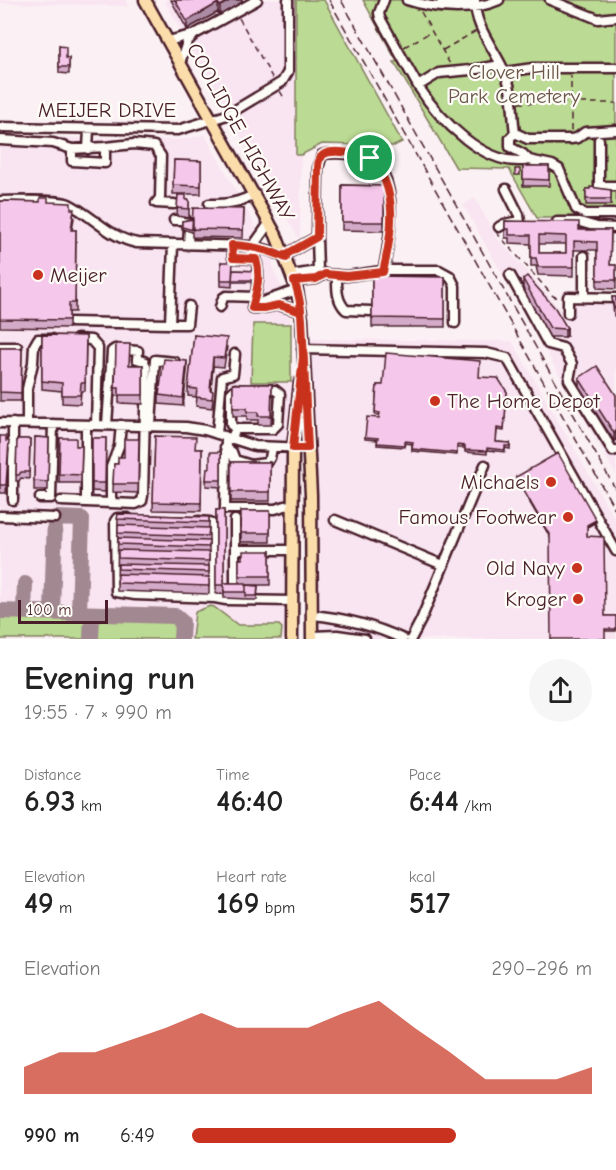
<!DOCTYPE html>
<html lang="en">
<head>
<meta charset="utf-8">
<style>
  :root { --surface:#fff; --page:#f6f6f6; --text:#222; --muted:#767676; --accent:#c8321e }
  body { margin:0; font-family:"Comic Neue",sans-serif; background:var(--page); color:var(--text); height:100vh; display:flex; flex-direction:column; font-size:22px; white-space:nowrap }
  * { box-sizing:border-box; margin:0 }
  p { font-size:20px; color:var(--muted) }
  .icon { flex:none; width:33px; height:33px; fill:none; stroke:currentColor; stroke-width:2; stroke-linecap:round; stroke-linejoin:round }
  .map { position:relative; height:639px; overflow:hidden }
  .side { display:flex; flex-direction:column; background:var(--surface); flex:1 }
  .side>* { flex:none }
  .scale { position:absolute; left:18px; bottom:15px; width:90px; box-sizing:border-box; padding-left:6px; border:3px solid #4a1f2b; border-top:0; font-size:16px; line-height:21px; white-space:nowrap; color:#4a1f2b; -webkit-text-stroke:4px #fdfcf7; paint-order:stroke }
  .pin { position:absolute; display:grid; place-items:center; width:51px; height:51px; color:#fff; margin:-26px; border:3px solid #fff; border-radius:50%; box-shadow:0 2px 6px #0007 }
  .round { display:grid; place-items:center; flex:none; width:63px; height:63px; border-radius:32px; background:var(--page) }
  .summary { display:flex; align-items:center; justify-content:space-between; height:102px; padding:0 24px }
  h1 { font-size:33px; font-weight:700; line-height:45px }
  .metrics { display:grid; grid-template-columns:repeat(3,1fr); gap:9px; height:102px; padding:6px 24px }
  .metrics div { display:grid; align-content:center }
  .metrics b { font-size:30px; font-weight:700 }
  .metrics small { font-size:16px; font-weight:400 }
  .metrics p { font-size:16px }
  .chart { height:168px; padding:12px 24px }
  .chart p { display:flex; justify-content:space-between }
  .chart svg { width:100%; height:108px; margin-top:6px; fill:var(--accent); opacity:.7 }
  ul { padding:0 24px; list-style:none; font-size:20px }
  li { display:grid; grid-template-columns:96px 72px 1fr; align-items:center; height:45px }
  li i { height:15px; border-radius:8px; background:var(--accent) }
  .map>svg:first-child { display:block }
  .built { fill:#f9e4f1 }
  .green { fill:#bbda93; stroke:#827c5f; stroke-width:1.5 }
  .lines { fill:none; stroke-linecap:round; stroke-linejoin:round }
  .taxiway { stroke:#a28890; stroke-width:16 }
  .minor-casing { stroke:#4a1f2b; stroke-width:13 }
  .major-casing { stroke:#4a1f2b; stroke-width:15 }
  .path { stroke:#4a1f2b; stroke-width:1.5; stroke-dasharray:6 4.5; stroke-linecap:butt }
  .minor { stroke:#fdfcf7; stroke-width:8 }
  .major { stroke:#fbddab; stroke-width:10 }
  .rail { stroke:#4a1f2b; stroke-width:1.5; stroke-dasharray:9 4.5; stroke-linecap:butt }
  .wall { fill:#d3abc9; stroke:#4a1f2b; stroke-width:1.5; fill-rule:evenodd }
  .shaded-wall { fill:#ac8ba4; stroke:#4a1f2b; stroke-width:1.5 }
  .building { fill:#f5c7ea; stroke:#4a1f2b; stroke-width:1.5; fill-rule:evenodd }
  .route-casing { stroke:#fff; stroke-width:12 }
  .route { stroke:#c8321e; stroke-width:8 }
  .poi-dot { fill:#c8321e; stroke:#fdfcf7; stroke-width:2 }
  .labels { text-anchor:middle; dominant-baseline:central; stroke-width:4.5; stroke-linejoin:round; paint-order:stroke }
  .park-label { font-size:21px; fill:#6c574a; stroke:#fdfcf7 }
  .street-label { font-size:21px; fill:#4a1f2b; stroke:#fdfcf7 }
  .poi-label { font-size:21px; fill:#4a1f2b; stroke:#fdfcf7; text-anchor:end }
</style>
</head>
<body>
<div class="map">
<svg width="616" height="639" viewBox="0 0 616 639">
  <rect width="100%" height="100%" fill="#fbf1f4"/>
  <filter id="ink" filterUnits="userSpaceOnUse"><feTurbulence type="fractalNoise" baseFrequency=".0167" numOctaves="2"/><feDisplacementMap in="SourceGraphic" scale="12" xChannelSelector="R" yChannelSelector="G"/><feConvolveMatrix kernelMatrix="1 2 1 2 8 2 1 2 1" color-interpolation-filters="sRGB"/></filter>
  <g filter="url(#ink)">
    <path class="built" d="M0,0H125L128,6L0,3Z
      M164,0H296L297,155H301L300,241Z
      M205,135L271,254L275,273L283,290V309L290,318L291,324H253L251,381L294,382L288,421L291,461L284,639H0V136L173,140L185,139Z
      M475,198L497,238L571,321V300L616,301V475L463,205Z
      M311,339L512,341L616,521V639H318L315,602V469Z"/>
    <path class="green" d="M296,0H324L402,142L394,146L322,144L301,155H296Z
      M363,0H616V218H537L509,169L456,168L394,62H397Z
      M253,324H291V382H251Z
      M210,606L214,607L238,625H279L282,628L281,639H192L195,612Z
      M0,614L70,616L86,620L87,639H0Z
      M110,618L161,619L176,622L178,639H95L97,620Z"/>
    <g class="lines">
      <path class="taxiway" d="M0,611L175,616L182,622L181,639
        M24,612L25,584
        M52,612L55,518L82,519L79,613
        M91,639L92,614"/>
      <defs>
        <path id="minor" d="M384,0L379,13L380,18L418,86L439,73L471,70L501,65
          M407,0C434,9 472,12 499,0
          M441,0H475C474,27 495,49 505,73C514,93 512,113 515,133L510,138V147L523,154L529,160L552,165L559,169L576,209L585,214H616
          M550,0L598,19L616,17
          M168,41L195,34L257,0
          M180,63L187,42L195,34
          M505,72L533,68H616
          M418,86C439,119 486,169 529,160
          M0,127L178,130L227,115L282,82L288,72V0
          M515,133L528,139H571L577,138L585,132L616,130
          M0,140L53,143L72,149L105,147V163L72,161V149
          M599,140V186H616
          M105,147L134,144L154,146L161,156L160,198L156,203L174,204
          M88,149L89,129
          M506,189L519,215L520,222
          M0,201C14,201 59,199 69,204C93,216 110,238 137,243L253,246C260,274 260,280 252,308
          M209,204C227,204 239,203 255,194
          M174,220H186L189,227L188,245
          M270,222L253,246L271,251L286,258
          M557,222H580L597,227L616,228
          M499,227L504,224L514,222
          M317,237L318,168L322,155C331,152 340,153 350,154C405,156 391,236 383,272
          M232,245L233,258L256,259
          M285,255L317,237L318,271
          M325,274L347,276L388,270H439L450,276L455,286V323
          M292,275L318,271L325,274L316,279L295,281
          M337,275C337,288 336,300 346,310L371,311
          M510,275L548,344L563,348L572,364L569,380L613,451L616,450
          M584,298V256
          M220,307L223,298L226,296L255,297
          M252,308H264L279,305L301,312
          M252,308L262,302L297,290
          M568,313V297L616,298
          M69,322L170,324L173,244
          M170,324H187L189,306
          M77,339L91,340L98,348L96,425
          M0,347H17
          M302,349L486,353L507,358L616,551
          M0,423L186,427L205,430L255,446L308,448
          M27,423V389L33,363L34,346L38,339H52
          M107,425L112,351L115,349L138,351L137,359L144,361L146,367L143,496L142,501L136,504L111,503V467L119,446L121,425
          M151,425L155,360L175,362
          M236,429L231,425V393L235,389L243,390
          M217,434L222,377L233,374L235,354
          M226,437L225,509H275L292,504
          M231,439L236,429H273L278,424L280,394L275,390H262
          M225,447L232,452L235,460L251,465L266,463L270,458L272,448
          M40,498H51L53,424
          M13,500V423
          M61,501L86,502V425
          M86,502L111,503
          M0,516L55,518
          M128,518H117L115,521L116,592L135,595L215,598
          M235,520V550
          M335,520L443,565
          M198,521L210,522L213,526L212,593L215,598L226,600L292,601
          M235,583V550H292
          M312,615C344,618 373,625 403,639
          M312,636L337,635L365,639
          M411,639L421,620L485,465"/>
        <path id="major" d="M145,0L276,235L297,290L302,319L311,495L312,639
          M292,639L293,448L300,382"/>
      </defs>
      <use href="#minor" class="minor-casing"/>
      <use href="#major" class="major-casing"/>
      <path class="path" d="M421,12L451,66
        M239,18L273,79
        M404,47L431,32
        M443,50L476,31
        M280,91L284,98
        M518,103H616
        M571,131V76
        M496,232L553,296L561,299"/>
      <use href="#minor" class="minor"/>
      <use href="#major" class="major"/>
      <path class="rail" d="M329,0L616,511
        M341,0L616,490"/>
    </g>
    <path class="wall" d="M171,0H242V2L220,15L218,12L187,29Z
      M59,46L66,58H69V74L59,73Z
      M174,160L201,161V194H173Z
      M523,166H549V186H523Z
      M342,185L384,186V231L342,230Z
      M586,189L611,190V205H586Z
      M178,195L186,200H189V218L177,216Z
      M0,201L48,202L71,209L74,218L72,230H76L75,312H69V328L0,327Z
      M244,209L243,238L192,237V232L182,229V221Z
      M505,221L579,230H611L610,265H616V289L597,288V250H574V276L538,275L536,266H531V244L509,243V238H505ZM539,244H566V253H539Z
      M221,262L233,270L256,271V282H232V281V287L221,286Z
      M372,276L445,277V327H372Z
      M523,279L567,328V336L565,337H550L523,288Z
      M612,297H616V316H614Z
      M42,335L86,336L85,391H81L80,404L62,403V391L42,389Z
      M194,335L227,347L224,367L213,366L211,390L213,399L212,408L196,406L197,397L188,396V388Z
      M116,344L129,365H143V404L119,403V396H115Z
      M0,348H22L21,401H0Z
      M187,370L183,406L159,404V395Z
      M479,377L507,392L504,431L497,430L496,442L510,443V449L505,448V452L487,450V454L465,452V448H457V455L412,451V444L405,443L404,447L377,445L378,440L365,439V437L379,418L380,415H375L377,385H383Z
      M579,378L616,395V440L614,441L579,386Z
      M233,384H272L271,425H258V420H247V416H233Z
      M0,436L6,441L9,449L6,493H0Z
      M155,436L195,449H202L201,511L153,510Z
      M35,437L49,438L48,490H34Z
      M60,438L76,446H82L81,483H59Z
      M92,438H106L105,492L92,491Z
      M17,439H30L29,479L21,478L19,481H16Z
      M139,439L138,493L113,492L114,464H118Z
      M221,452V487L206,486L207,468H210Z
      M231,462H270V501H231Z
      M516,477L596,522L587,527V536L605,616H616V631H605L516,479Z
      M216,510H224V594H216Z
      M241,511H270V542H241Z
      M118,514L209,517V594L117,591Z
      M270,551V585H246V590L258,586L257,600H246V599L224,598V583H239V559H243Z"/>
    <path class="shaded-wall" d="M231,0H242V2L220,15V6Z
      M218,3V12L187,29V21Z
      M567,328V336L565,337V329Z
      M213,357V366L210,399V390Z
      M187,361V370L183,406V398Z
      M616,432V440L614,441V433Z
      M596,520V522L587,527V525Z"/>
    <path class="building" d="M175,0H231L220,6L218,3L187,21Z
      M59,46L66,47V58H69V67H59Z
      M174,160L201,161V186L173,185Z
      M523,166H549V180L523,179Z
      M515,169H520V175H515Z
      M342,185L384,186V222H342Z
      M590,187L611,190V199H586V189H590Z
      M178,195H186V200H189V209L177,208Z
      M40,198H48V202L71,203V209H74L71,230H76L75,303H69V320L0,319V201L40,202Z
      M193,208L244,209L243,230L192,229Z
      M193,219V230L182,227V221Z
      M505,221L579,222V230H611L610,265H616V280H597V242L574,241V267H538L536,258H531V235H509V229H505ZM539,235L566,236V253H539Z
      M221,262H233L232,280H221Z
      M233,270L256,271V280H232Z
      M372,276L445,277V319L372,318Z
      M527,276L555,308L567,328L565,329L550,328L523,279Z
      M612,297H616V308H614Z
      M42,335L86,336L85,383H81L80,395H62V383L42,381Z
      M194,335L227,338L224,358L213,357L210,390L213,391L212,399L196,397L197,389L188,388Z
      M116,344H130L129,365H143V395H119V388H115Z
      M0,348H22L21,393L0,392Z
      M386,353L480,361L479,377L498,378L507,392L504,429L497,428L496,442L510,443V446H505V450L487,448V451L465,450V446L457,445V453L412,449L413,442L405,441L404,445L377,443L378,438L365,437L367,417L379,418L380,413L375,412L377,385H383Z
      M164,359L187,361L183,398L159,395Z
      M597,366L616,395V432L614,433L579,378Z
      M233,384H272L271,416H258V412H247V408H233Z
      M0,436H6V441H9L6,485H0Z
      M155,436L196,437L195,449H202L201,503L153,502Z
      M35,437L49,438L48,482L34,481Z
      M60,438H76V446H82L81,475L59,474Z
      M92,438H106L105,483H92Z
      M17,439H30L29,472H21L19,475H16Z
      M124,439H139L138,484H113L114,464H118V457H124Z
      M210,452H221V480H206L207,468H210Z
      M558,453L596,520L587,525V536L604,537L605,616H616V629H605V639H551L550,536L516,477Z
      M231,462H270V492H231Z
      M216,510H224V585H216Z
      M241,511H270V533H241Z
      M118,514L209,517V522L117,519Z
      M118,525L209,528L208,536L118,533Z
      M118,538L209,541V547L118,544Z
      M118,550L209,552V561L118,558Z
      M243,551H270V576H239V559H243Z
      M118,564L209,566V572L118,569Z
      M118,574L209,577V586L117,583Z
      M224,583H246V592H224Z
      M246,585L258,586L257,596H246Z"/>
  </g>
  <g class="lines" filter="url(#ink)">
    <defs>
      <path id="route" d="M370,158C361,154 331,148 323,155C319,158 318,164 318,168L317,237L285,255L286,258C268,249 252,246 232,245L233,258L256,259C261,277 257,290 252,308H264L279,305L301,312L303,357L293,448H308L302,319C301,306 299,293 294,281L316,279L325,274L347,276L383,272C392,234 400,189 370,158"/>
    </defs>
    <use href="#route" class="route-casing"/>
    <use href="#route" class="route"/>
  </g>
  <g class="poi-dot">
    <circle cx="38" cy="275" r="6"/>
    <circle cx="435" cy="401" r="6"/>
    <circle cx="551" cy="482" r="6"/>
    <circle cx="568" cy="517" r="6"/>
    <circle cx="577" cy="568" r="6"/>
    <circle cx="578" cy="599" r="6"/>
  </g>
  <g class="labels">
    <g class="park-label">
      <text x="514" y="72">Clover Hill<tspan x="514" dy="24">Park Cemetery</tspan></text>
    </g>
    <g class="street-label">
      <text x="107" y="110">MEIJER DRIVE</text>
      <text transform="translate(241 132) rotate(61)">COOLIDGE HIGHWAY</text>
    </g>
    <g class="poi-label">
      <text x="50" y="275" text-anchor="start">Meijer</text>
      <text x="447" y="401" text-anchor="start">The Home Depot</text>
      <text x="539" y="482">Michaels</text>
      <text x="556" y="517">Famous Footwear</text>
      <text x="565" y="568">Old Navy</text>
      <text x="566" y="599">Kroger</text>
    </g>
  </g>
</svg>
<div class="scale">100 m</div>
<div class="pin" style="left:370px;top:158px;background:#1e9e55"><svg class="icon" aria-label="arrive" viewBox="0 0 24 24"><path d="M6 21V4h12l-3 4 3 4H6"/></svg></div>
</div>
<section class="side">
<div class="summary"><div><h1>Evening run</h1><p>19:55 · 7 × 990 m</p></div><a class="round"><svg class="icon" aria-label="share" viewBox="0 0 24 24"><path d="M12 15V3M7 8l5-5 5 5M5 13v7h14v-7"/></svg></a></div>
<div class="metrics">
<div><p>Distance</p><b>6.93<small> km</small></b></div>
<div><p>Time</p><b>46:40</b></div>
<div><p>Pace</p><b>6:44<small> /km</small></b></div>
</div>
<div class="metrics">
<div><p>Elevation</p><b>49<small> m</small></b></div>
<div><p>Heart rate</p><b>169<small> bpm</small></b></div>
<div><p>kcal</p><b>517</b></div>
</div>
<div class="chart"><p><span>Elevation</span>290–296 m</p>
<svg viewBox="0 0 160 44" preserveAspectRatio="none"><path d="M0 44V33L10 27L20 27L30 22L40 17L50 11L60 17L70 17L80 17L90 11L100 6L110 17L120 27L130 38L140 38L150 38L160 33V44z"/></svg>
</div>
<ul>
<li><b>990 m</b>6:49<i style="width:66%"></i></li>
</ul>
</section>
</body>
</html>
